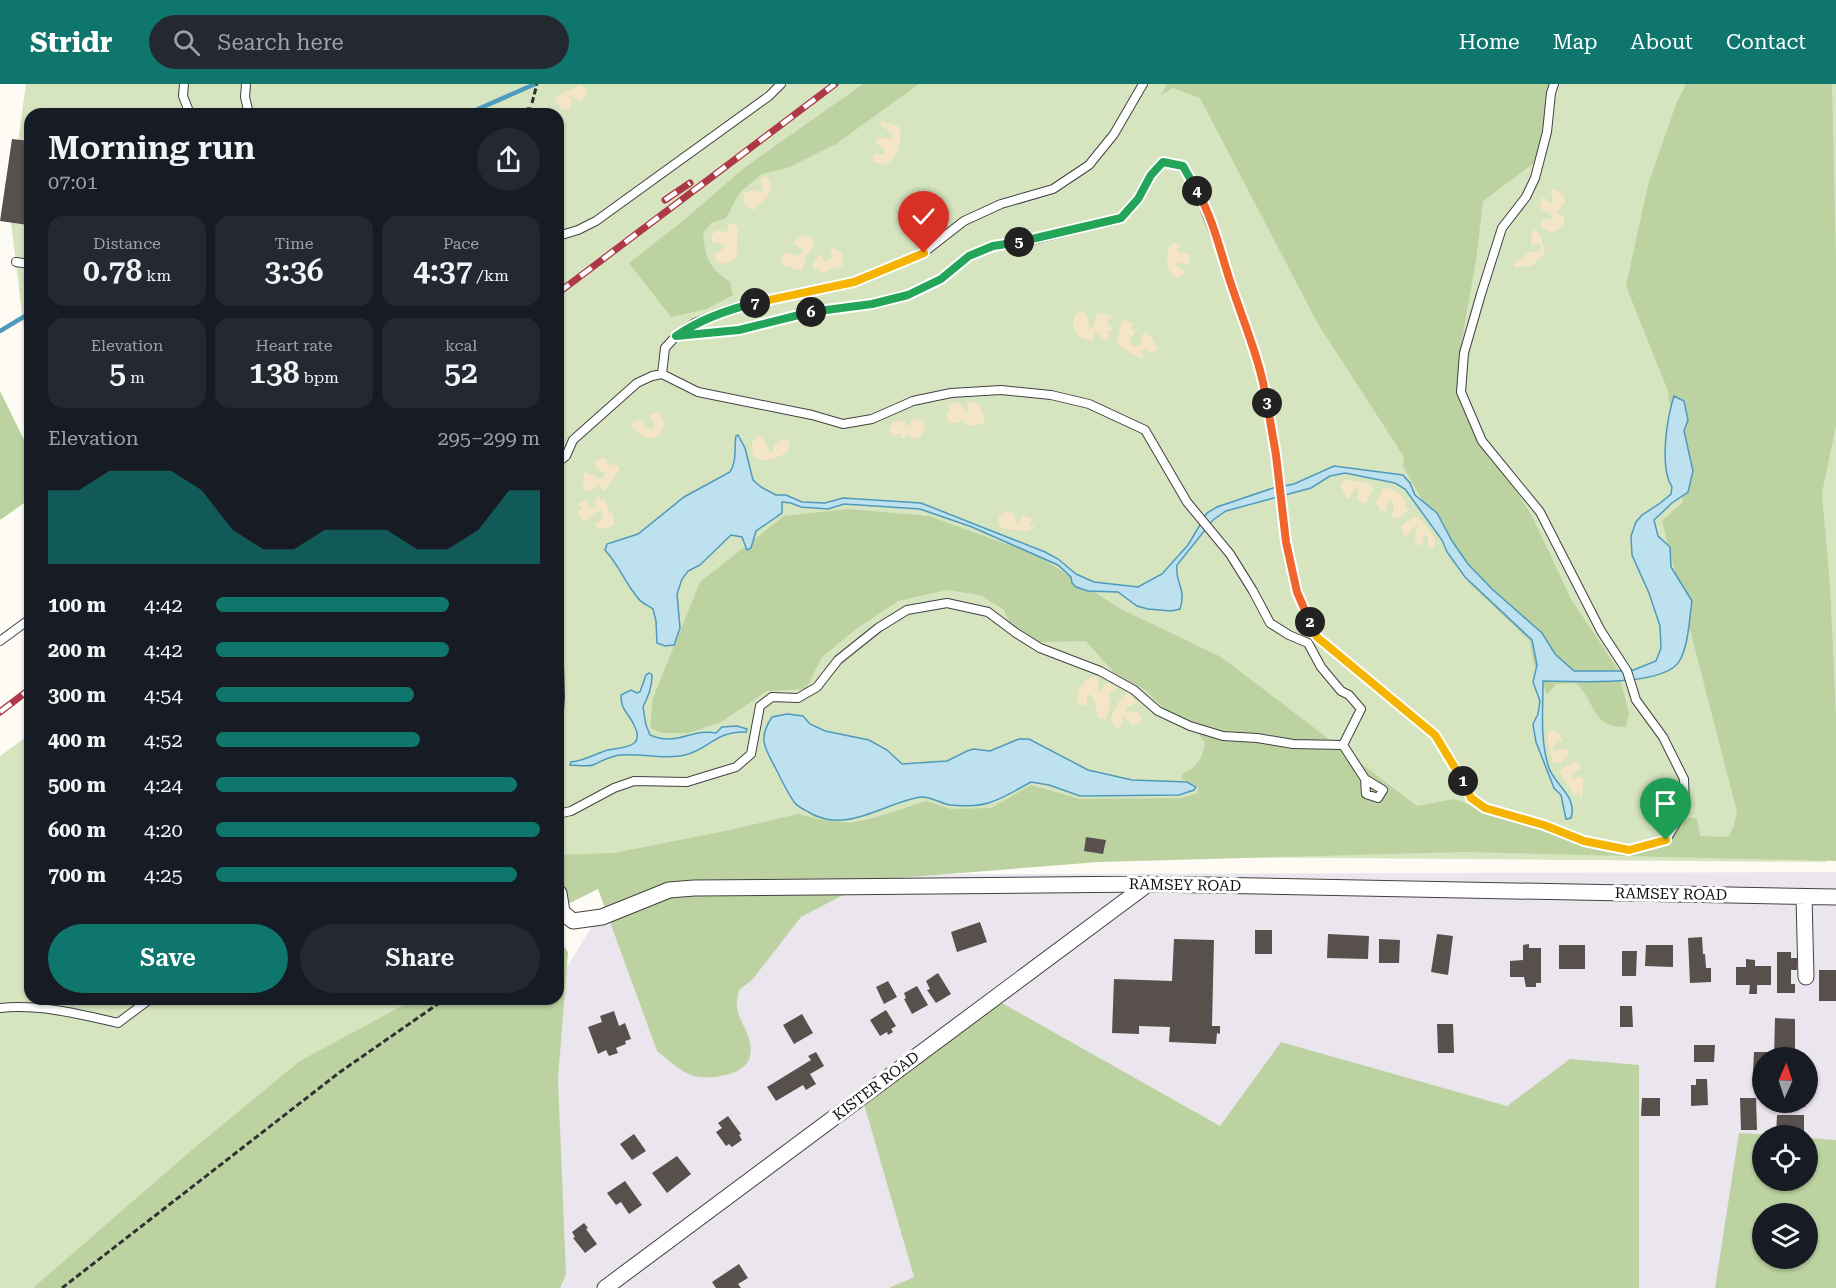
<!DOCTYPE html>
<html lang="en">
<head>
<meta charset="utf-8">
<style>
  :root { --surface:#171b24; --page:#242831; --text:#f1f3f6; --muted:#9ea1a6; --accent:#0f766e }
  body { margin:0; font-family:"Roboto Serif",serif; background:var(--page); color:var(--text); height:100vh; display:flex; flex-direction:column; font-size:22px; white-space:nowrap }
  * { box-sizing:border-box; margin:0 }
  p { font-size:20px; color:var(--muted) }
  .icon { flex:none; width:33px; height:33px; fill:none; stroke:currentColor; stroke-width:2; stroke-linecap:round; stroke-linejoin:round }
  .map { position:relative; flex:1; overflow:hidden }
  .side { position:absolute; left:24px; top:24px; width:540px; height:897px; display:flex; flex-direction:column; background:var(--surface); border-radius:18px; box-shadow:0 2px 4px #0004 }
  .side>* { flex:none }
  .needle { width:39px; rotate:3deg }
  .buttons { position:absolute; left:1752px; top:963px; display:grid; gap:12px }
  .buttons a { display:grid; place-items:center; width:66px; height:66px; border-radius:50%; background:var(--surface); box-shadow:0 2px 4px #0004; font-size:30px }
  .pin { position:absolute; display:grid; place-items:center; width:51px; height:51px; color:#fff; margin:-62px -26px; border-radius:50% 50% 50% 0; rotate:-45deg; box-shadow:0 0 6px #0007 }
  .pin .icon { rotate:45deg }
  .km { position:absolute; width:30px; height:30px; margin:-15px; border-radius:50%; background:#222; color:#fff; font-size:16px; line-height:30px; text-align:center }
  .round { display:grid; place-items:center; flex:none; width:63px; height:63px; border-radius:32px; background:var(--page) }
  .headline { display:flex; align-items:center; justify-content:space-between; height:102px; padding:0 24px }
  h1 { font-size:33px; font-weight:600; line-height:45px }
  .metrics { display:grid; grid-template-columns:repeat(3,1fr); gap:9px; height:102px; padding:6px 24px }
  .metrics div { display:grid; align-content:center; border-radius:15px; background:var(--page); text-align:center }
  .metrics b { font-size:30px; font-weight:600 }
  .metrics small { font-size:16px; font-weight:400 }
  .metrics p { font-size:16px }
  .chart { height:168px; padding:12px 24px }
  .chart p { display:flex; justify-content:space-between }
  .chart svg { width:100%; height:108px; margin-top:6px; fill:var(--accent); opacity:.7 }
  .cta { display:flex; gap:12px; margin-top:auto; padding:12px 24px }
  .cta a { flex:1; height:69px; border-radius:36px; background:var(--accent); color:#fff; font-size:24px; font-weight:600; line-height:69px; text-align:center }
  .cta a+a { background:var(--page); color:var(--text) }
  ul { padding:0 24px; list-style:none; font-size:20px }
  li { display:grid; grid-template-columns:96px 72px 1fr; align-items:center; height:45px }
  li i { height:15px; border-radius:8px; background:var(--accent) }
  header { display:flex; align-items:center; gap:36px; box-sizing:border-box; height:84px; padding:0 30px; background:var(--accent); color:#fff }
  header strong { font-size:28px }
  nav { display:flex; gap:33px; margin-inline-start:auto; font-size:21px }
  .search { width:420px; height:54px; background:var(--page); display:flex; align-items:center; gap:15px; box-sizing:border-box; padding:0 21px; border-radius:33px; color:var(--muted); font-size:22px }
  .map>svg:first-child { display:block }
  .industrial { fill:#ebe5ed; fill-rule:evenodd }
  .green { fill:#d6e4c0 }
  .forest { fill:#bcd3a1; fill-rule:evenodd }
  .sand { fill:#f3e5c5 }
  .water { fill:#bee1ef; stroke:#4e9abd; stroke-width:1.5 }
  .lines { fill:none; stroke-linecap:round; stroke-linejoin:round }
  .stream { stroke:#4e9abd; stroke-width:4.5 }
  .building { fill:#57504d }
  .service-casing { stroke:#424242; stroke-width:10 }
  .minor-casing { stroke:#424242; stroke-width:17 }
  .path { stroke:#313131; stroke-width:3; stroke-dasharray:6 3; stroke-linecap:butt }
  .service { stroke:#fff; stroke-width:8 }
  .minor { stroke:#fff; stroke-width:15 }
  .rail-casing { stroke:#ae3848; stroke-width:7 }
  .rail { stroke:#fff; stroke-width:4.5; stroke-dasharray:14; stroke-linecap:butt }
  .split-1-casing { stroke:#fff; stroke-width:12 }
  .split-2-casing { stroke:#fff; stroke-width:12 }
  .split-3-casing { stroke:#fff; stroke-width:12 }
  .split-4-casing { stroke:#fff; stroke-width:12 }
  .split-5-casing { stroke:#fff; stroke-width:12 }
  .split-6-casing { stroke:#fff; stroke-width:12 }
  .split-7-casing { stroke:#fff; stroke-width:12 }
  .split-8-casing { stroke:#fff; stroke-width:12 }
  .split-1 { stroke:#f5b400; stroke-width:8 }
  .split-2 { stroke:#f5b400; stroke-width:8 }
  .split-3 { stroke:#f0652b; stroke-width:8 }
  .split-4 { stroke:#f0652b; stroke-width:8 }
  .split-5 { stroke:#22a559; stroke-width:8 }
  .split-6 { stroke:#22a559; stroke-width:8 }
  .split-7 { stroke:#22a559; stroke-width:8 }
  .split-8 { stroke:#f5b400; stroke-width:8 }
  .labels { text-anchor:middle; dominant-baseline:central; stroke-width:6; stroke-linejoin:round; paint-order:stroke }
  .street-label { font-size:15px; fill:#0f0f0f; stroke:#fff }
</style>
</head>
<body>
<header>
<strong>Stridr</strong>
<div class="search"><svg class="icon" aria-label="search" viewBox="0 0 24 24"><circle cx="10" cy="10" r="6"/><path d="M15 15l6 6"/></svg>Search here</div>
<nav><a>Home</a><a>Map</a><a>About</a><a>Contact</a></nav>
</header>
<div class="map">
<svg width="1836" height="1204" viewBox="0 0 1836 1204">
  <rect width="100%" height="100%" fill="#fdfbf3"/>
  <path class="industrial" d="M1836,788V1204H517L558,915V898L623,791ZM1762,974H1808V1018H1762ZM1762,1052H1808V1096H1762ZM1762,1130H1808V1174H1762Z"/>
  <path class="green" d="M26,0H1836V610L1826,778L697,769L615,774L558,819V30H30V296L9,122Z
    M30,650V915H434L62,1204H0V672Z"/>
  <path class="forest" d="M863,0H919L836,60L787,84L762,90L740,108L726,134L711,139L703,149C706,175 707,182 730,198L733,211L707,225L671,233L629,179L684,136L744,84Z
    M1167,0H1549L1538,76L1483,117L1476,176L1462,256L1458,311L1479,358L1513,402L1532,432L1571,515L1617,584L1629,629L1626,643C1590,643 1597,619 1576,599L1557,600L1547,610L1534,580L1530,557L1469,499L1403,382L1404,373L1318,240L1200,14L1173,4L1161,11Z
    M1686,0H1832L1836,177V342L1822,409L1830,502L1836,630V777L1464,768L1099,778L872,796L801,833L752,896L739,906C738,911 736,919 737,924C740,941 754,952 750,972C747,990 715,995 699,993C684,991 668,976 657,967L598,805L558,825V771L614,769L730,746L798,730L817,735L850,739L877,733L926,717L951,725L991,724L1031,701L1080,715L1180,714L1198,709V702L1182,695V690C1197,684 1202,675 1205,660L1195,642L1170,630L1144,605L1116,591L1086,557L1038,558L1013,544L1003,525L980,511L946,506L898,517L856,545L822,573L806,605L767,607L721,638L689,649H662L650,644L653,614L700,498L784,432L848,425L929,432L1037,471L1121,525L1221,573L1417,722L1454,715L1555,751L1631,760L1660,753L1689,734H1697L1700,752L1728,753L1734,742L1737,728L1662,437L1683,418L1668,307L1626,202L1648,101L1676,20Z
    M0,307L30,368V415L0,436Z
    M558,854L568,868L558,995L566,1190L560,1204H33L193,1065L300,977L415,915H558Z
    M1002,919L1220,1042L1281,958L1507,1022L1570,975L1639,981V1204H889L914,1193L864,1020Z
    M1739,1049L1777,1051L1762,1052V1096H1808V1054L1836,1056V1204H1715ZM1762,1130H1808V1174H1762Z"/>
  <path class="sand" d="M580,1L586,6L587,10L580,18L569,11L572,18L569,26L560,24L559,18L557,20L555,19L556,13Z
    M881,37L898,42C904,55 898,77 883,81L873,77V70H884L885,66L875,58L879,54L891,55L893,50L880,41Z
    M762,92L768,93L772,103L767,113L754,126L745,121L743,109L752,106L760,108L764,106L760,97Z
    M1554,105L1564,111L1565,118L1556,129L1564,132C1565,141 1559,147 1550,148L1542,144L1541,139L1543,135H1552L1553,132L1540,125L1541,115L1543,113L1549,119L1553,117L1551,108Z
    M733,139L738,143L737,169L735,176L722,180L716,177L714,170L724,164V160L712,158V151L716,146L725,148L728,145V141Z
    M1532,145L1537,147C1542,156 1545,161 1544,171L1531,182L1514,183V180L1530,167L1536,169L1540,165L1541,161H1531Z
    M809,152L813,155L814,162L805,174L802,187L784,182L781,174L785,168L799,172L803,166L793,159L798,153Z
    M1174,158L1181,163L1177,165V168L1190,170V176L1188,180L1176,179L1177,183L1185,186L1184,190L1177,194C1164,187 1167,175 1169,163Z
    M832,164L842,168L844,181C839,184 836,183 830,185C826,186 826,189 821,189L818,183L815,186L813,185V180L819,170L825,177L830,176L833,172L830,166Z
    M1080,226L1086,229L1090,243L1093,244L1097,230L1103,229L1111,233V235H1108L1107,238L1112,243L1111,248L1108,246L1107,248L1110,250L1107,255H1100L1101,252L1095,247L1094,255L1092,257L1078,252L1073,241L1074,232Z
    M1125,236L1135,241L1131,243V246H1137L1134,249V252L1130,255L1133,262H1140L1142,251L1146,248C1153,253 1154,259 1160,266L1154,267L1153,270L1144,265L1141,268L1144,273L1142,275L1120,263L1117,257L1122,237Z
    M973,317L979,320L985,336L983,340L971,342L963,339V336H961L960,339H952L948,337L946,328L950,326L947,321C963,313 960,324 967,331L968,320Z
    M653,329H659C668,339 664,346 655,354H645L631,342L634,337L640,335L650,346L654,343L650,331Z
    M913,335L924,336L922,340L925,343L920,353L912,355L910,350L901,355V350H896L897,354L889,348L892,339L901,336L911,343V337Z
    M759,352L763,354L770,368H773C774,359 777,358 785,354L790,359L787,368C776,375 765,380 753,372C752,362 749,357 759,352Z
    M604,373L607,377V381L611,382V378L619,383V386L605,406H602L598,399L592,406H585L583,402L586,399L582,398L585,388H587L588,391L592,390L597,394H603L605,389L598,386L594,378Z
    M1344,396L1370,399L1373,405L1366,420L1357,416L1359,409L1357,408L1359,405L1357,404L1353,407L1350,414H1347L1340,401Z
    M1383,404C1393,404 1402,410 1407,419L1405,422L1409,426L1399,434H1393L1392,431L1394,425L1392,414L1386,421L1387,426L1381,427L1376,418Z
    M599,412L601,417L604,414L610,429H613L615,440L606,445L603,443L601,446L596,443L595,440L603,434L601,427L596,428L586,437L577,431L578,427L582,425L578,420L586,416L589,419L588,423L590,425L596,422L595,416Z
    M1005,427L1012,429L1015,432V438L1019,439L1023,431L1033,435L1030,439L1031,442L1034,441V443L1027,448L1001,444L998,439L999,432L1005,431L1001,429Z
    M1413,433H1418C1426,442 1438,453 1434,464H1429L1427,451H1424L1422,461H1418L1414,457L1417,442H1415L1405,453L1401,442Z
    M1091,593H1096L1098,596V607C1104,604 1104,597 1113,600L1116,604L1110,610L1109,627L1105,636L1098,633L1095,618L1090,610L1087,612V620L1084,622L1079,620C1075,608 1080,600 1091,593Z
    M1128,609L1133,612L1136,619L1126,624V627L1138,628L1142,634L1139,639L1132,641L1124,632L1121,643H1116L1110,636C1115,626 1118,614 1128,609Z
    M1555,645L1556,649L1559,648L1563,657H1557L1556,661L1552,663L1554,667L1560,665L1563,667L1565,664L1568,666V671L1560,679L1553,678L1548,659V648Z
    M1575,677L1580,679L1581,686H1576L1575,690H1572V694L1582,693L1583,695V711L1579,712V706L1577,705V710L1575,711L1560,689V686Z"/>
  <path class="water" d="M1674,312L1684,317L1688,336L1684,347L1693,387L1688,408L1672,419L1654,436L1658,452L1670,463L1671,483L1692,517C1689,536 1689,559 1680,576C1666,604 1571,597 1543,597C1543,626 1540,654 1548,681C1553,701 1578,711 1571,734L1566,735L1561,711L1554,704L1536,658L1533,640L1538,630L1540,617L1533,598L1537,581L1532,556L1465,493L1447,468L1442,456L1405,405L1395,399L1345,389L1330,392L1311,404L1226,427L1213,436L1177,481C1174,498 1187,504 1180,525L1171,527L1148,525L1137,522L1118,508L1088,507L1076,503L1072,499L1071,493L1058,481L972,443L920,425L844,420L828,425L801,423L791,419L782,418V429L756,447L751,464L747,466L742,453L731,451L700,481L688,487L682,495L677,510L680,544L674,561L665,562L657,559L656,537L653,525C648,521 641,519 638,514C625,499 619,481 605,466L607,460L638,450L684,413L730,388C737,378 734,364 736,352L738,351L745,364L753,396L761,403L776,411H786L802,418L825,419L843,414L921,419L1045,468L1058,475L1076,490L1094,498L1138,503L1162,490L1188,461L1207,429L1217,423L1273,404L1294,400L1334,382L1403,391L1410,399L1415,411L1437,429L1452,457L1468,480L1492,505L1542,549L1555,570L1574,587H1631L1656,577L1661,564L1660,542L1649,509L1632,471L1631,452L1636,438L1642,431L1659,420L1671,410L1672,403C1659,383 1667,334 1674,312Z
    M649,589L652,591C652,604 648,612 643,623L646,641L650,651C677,663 692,644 716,649L722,643L737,642L747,645L746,648C715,647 710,665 685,671C664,676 642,669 620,671C610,672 602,677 593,681C587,683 577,681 570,681L571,678C583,677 591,672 602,668C614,662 648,668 634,641C628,628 621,627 621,611L631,606L637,609L640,608L646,591Z
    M787,630L803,632L810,640L825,647L869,656L887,666L902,680L947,677L967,667L973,665L990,667L1019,655H1029L1088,686L1132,696L1187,698L1196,703L1194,706L1179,711L1080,712L1049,701L1031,698C1000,715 988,725 950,721C940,719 930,712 920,713C884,719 847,750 810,729C805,726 798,723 795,719C787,709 781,694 775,683C764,663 758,654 772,633Z"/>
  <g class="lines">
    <path class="stream" d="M467,30L535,0
      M0,247L30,229"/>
  </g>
  <path class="building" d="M12,55L30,57V128L28,141L0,137Z
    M1086,753L1106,756L1103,770L1084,767Z
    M980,838L987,858L957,868L951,848Z
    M1255,846H1272V870H1255Z
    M1328,850L1369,852L1368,875L1327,874Z
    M1437,850L1453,852L1448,891L1431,888Z
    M1702,853L1703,870H1705L1706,884H1711V898L1690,899L1688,854Z
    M1174,855L1214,856L1212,942H1220V950L1217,949L1216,960L1169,958L1170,943L1139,942V950L1112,949L1114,895L1172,897Z
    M1379,855L1400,856L1399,879H1379Z
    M1529,860V864H1541V899H1536V903H1526L1524,893H1510V877L1523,876V861Z
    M1559,861H1585V885H1559Z
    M1646,861H1673V883L1645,882Z
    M1622,867H1637L1636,892H1622Z
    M1777,868H1791V874H1797V886H1791V900H1795V909H1777Z
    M1746,875L1755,876V882H1771V901H1757V910H1749L1750,901H1736V883H1746Z
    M1819,886H1836V917H1819Z
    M938,889L951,910L936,919L927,906L930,905L926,897Z
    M888,897L897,913L884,920L876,903Z
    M917,902L928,921L912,930L904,915L906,914L904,909Z
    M1620,922H1632L1633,943H1620Z
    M886,926L896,942L891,945L893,948L888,951L887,948L880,952L870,936Z
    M614,927L619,942L625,939L631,955L625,957L626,960L616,964L618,969L609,972L606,966L598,970L588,943L602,938L600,932Z
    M802,930L813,949L794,960L783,941Z
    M1775,934L1795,935V974H1774Z
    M1437,940H1453L1454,969H1438Z
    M1694,961H1715L1714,978H1694Z
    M816,968L824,982L810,990L816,1000L806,1006L803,1001L776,1017L767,1003L811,976L808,972Z
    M1754,968H1767V974H1762V989H1753Z
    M1696,995H1707L1708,1021L1691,1022V1001H1696Z
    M1642,1014H1660V1032H1641Z
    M1740,1014H1756L1757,1046H1741Z
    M1776,1018H1806L1805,1023H1775Z
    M1777,1031H1804V1052H1776Z
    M728,1032L741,1050L739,1051L742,1056L732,1063L729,1060L726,1062L716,1048L722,1044L718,1039Z
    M634,1050L646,1067L632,1076L620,1060Z
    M677,1072L691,1090L667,1109L652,1089Z
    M625,1097L642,1121L629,1130L621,1118L616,1121L607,1109Z
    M584,1139L588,1144L586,1145L597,1160L585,1169L573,1154L575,1153L572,1148Z
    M739,1180L748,1194L738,1200L741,1204H716L712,1198Z"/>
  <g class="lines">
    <defs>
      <path id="service" d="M184,0L183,12L190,30
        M246,0L245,13L249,30
        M528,30L529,28
        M558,152L578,146L596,137L769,12L781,0
        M16,178L30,180
        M676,252L739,246L805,229L872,220L908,211L941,195L969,172L993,162L1025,158L1121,134L1138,115L1151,91L1163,78L1183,82L1199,110L1218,159L1263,294L1276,371L1286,458L1297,508L1317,553L1435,651L1454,681L1471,714L1485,724L1544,741L1584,757L1629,766L1666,756L1685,724L1684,695L1663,653L1636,616L1627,587L1601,547L1540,428L1482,357L1461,308L1464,269L1481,210L1502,144L1526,113L1535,94L1547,48L1551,9L1554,0
        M662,290L698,308L812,331L843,340L872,335L913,317L951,309L1001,306L1051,311L1089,320L1145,346L1187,418L1230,470L1253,507L1270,539L1289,551L1308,559L1321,583L1341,607L1349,611L1361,625L1343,661L1365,695L1383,706L1378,714L1366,710L1365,695
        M558,378L566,372L573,356L637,299L652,292L662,290L665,264L676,252L695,239L731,225L854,198L923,169L964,137L1001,120L1053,105L1089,81L1114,50L1143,0
        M558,548L560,613L558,641
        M0,557L30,535
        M558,730L571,727L614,704L634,697L687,698L736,683L751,670L760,622L772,613L798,614L817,603L838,576L878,544L907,526L947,519L988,528L1016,549L1040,564L1100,587L1134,606L1158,627L1190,642L1223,652L1257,654L1293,660L1343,661
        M0,924C40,920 79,930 118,939L150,915"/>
      <path id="minor" d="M559,809L562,828L573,837L602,833L669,806L694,804L1148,800L1836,813
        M1804,813L1806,893
        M605,1204L1148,800"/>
    </defs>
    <use href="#service" class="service-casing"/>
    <use href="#minor" class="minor-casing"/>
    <path class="path" d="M532,19L537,0
      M62,1204L340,988L445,915"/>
    <use href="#service" class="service"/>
    <use href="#minor" class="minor"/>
    <defs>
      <path id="rail" d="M665,116L690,99
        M558,209L835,0
        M0,628L30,605"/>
    </defs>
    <use href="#rail" class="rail-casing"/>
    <use href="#rail" class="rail"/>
  </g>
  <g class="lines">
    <defs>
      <path id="split-1" d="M1463,697L1471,714L1485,724L1544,741L1584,757L1629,766L1666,756"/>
      <path id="split-2" d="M1310,538L1317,553L1435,651L1463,697"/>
      <path id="split-3" d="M1267,319L1276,371L1286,458L1297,508L1310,538"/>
      <path id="split-4" d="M1197,107C1214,136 1221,171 1232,203C1245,242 1261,279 1267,319"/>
      <path id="split-5" d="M1019,158L1121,134L1138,115L1151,91L1163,78L1183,82L1197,107"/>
      <path id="split-6" d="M811,228L872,220L908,211L941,195L969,172L993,162L1019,158"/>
      <path id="split-7" d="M755,219C726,226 701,235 676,252L739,246L811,228"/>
      <path id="split-8" d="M755,219L854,198L924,169"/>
    </defs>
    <use href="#split-1" class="split-1-casing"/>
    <use href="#split-2" class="split-2-casing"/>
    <use href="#split-3" class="split-3-casing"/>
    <use href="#split-4" class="split-4-casing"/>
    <use href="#split-5" class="split-5-casing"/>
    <use href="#split-6" class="split-6-casing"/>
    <use href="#split-7" class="split-7-casing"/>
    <use href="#split-8" class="split-8-casing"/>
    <use href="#split-1" class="split-1"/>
    <use href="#split-2" class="split-2"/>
    <use href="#split-3" class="split-3"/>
    <use href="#split-4" class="split-4"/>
    <use href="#split-5" class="split-5"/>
    <use href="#split-6" class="split-6"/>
    <use href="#split-7" class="split-7"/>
    <use href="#split-8" class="split-8"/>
  </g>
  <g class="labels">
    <g class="street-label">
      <text transform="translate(1185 801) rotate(1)">RAMSEY ROAD</text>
      <text transform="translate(1671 810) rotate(1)">RAMSEY ROAD</text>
      <text transform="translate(876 1002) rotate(-37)">KISTER ROAD</text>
    </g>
  </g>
</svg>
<div class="buttons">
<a><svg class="needle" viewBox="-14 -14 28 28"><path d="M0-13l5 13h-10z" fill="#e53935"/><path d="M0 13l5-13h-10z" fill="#9ea1a6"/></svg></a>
<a><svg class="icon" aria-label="locate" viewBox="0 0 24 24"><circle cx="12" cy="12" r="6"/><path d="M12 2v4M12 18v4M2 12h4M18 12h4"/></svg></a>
<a><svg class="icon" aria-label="layers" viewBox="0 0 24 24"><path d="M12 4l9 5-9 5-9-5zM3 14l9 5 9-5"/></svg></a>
</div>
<div class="pin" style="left:1666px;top:756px;background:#1e9e55"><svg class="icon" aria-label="arrive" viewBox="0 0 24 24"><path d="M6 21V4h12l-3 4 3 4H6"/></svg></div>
<div class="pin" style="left:924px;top:169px;background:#d93025"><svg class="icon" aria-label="check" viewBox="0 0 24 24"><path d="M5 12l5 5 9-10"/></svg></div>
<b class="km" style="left:1463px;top:697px">1</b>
<b class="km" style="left:1310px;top:538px">2</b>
<b class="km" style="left:1267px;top:319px">3</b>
<b class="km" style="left:1197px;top:107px">4</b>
<b class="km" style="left:1019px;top:158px">5</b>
<b class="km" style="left:811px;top:228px">6</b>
<b class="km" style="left:755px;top:219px">7</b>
<section class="side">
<div class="headline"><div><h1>Morning run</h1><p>07:01</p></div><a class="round"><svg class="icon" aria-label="share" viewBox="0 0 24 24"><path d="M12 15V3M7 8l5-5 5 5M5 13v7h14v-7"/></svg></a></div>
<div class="metrics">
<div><p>Distance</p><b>0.78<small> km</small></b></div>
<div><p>Time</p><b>3:36</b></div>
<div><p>Pace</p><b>4:37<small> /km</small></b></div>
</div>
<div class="metrics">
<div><p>Elevation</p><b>5<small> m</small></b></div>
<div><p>Heart rate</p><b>138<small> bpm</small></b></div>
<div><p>kcal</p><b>52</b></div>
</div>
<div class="chart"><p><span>Elevation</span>295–299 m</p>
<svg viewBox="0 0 160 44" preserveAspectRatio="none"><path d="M0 44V14L10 14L20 6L30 6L40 6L50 14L60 30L70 38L80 38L90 30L100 30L110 30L120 38L130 38L140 30L150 14L160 14V44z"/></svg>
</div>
<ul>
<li><b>100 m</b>4:42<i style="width:72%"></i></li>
<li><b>200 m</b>4:42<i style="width:72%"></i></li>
<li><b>300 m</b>4:54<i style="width:61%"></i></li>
<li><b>400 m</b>4:52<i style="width:63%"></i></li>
<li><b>500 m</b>4:24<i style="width:93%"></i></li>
<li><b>600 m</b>4:20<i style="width:100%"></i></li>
<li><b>700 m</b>4:25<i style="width:93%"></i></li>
</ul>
<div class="cta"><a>Save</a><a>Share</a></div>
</section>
</div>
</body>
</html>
